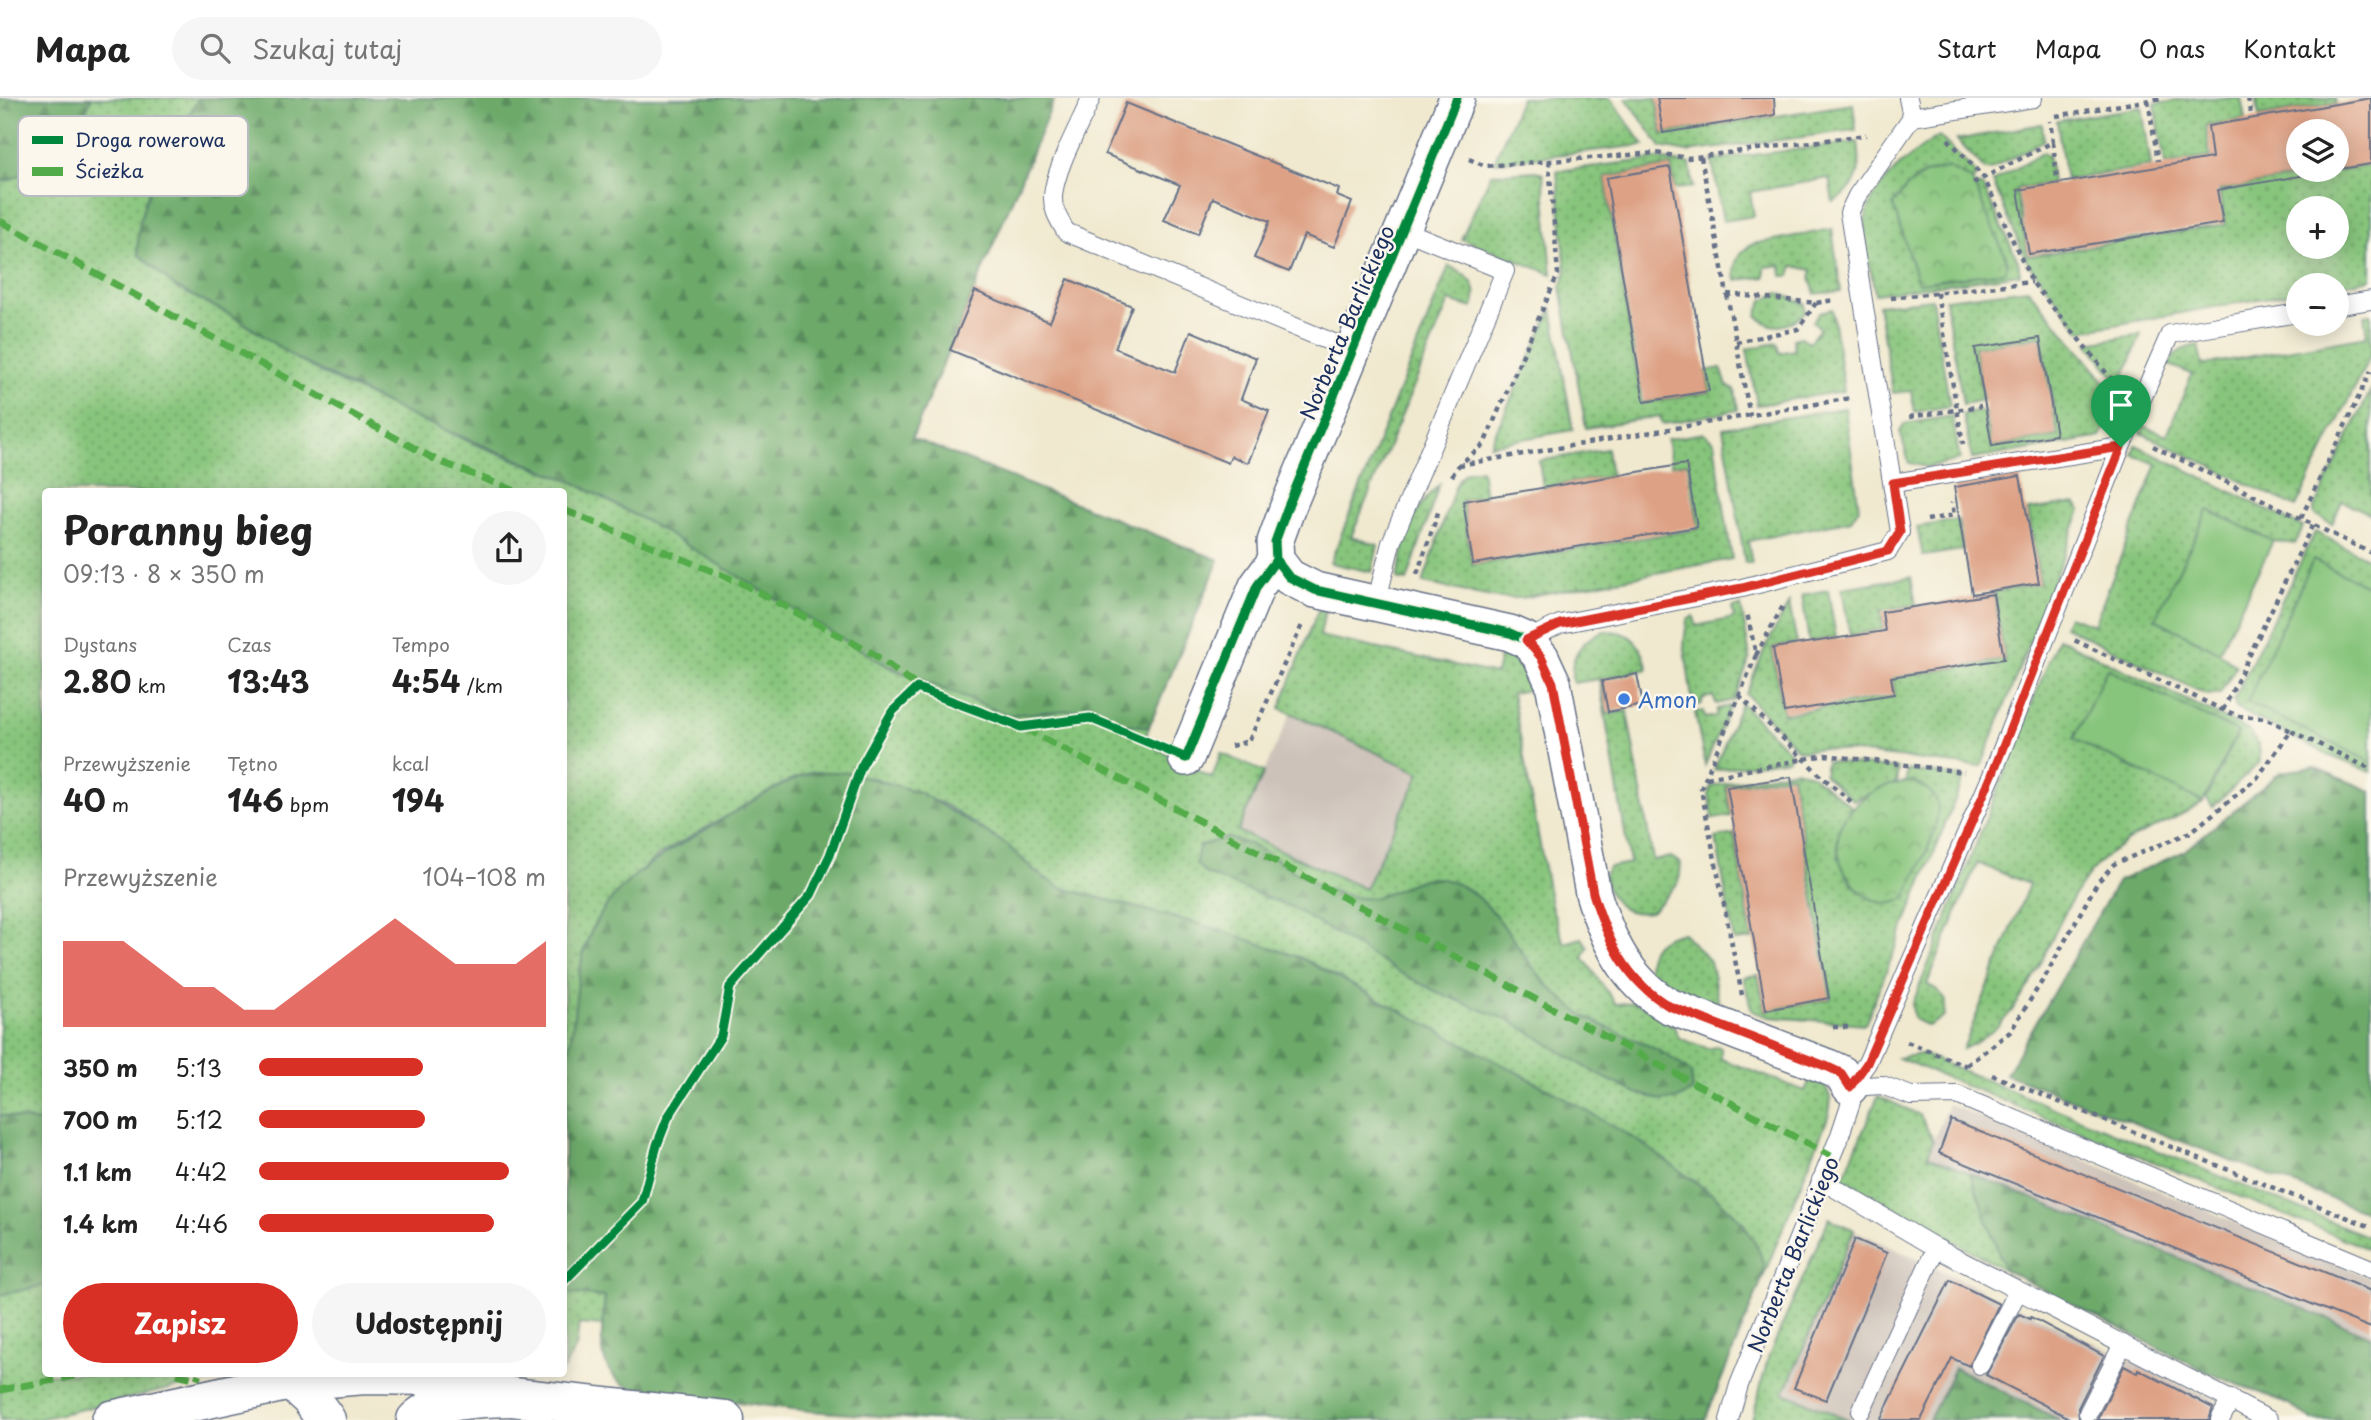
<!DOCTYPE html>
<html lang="pl">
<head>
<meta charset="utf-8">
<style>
  :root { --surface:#fff; --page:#f6f6f6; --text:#222; --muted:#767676; --line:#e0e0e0; --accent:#d93025 }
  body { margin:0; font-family:"Playpen Sans",sans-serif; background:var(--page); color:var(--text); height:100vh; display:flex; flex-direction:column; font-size:26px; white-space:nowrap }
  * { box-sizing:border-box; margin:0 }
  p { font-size:23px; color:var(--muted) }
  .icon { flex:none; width:38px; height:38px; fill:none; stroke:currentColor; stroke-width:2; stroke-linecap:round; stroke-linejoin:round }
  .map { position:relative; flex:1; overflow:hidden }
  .panel { position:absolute; left:42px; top:390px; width:525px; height:889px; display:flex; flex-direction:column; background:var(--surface); border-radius:7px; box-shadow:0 4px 18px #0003 }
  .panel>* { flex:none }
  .buttons { position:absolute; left:2286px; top:21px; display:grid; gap:14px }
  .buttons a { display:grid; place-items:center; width:63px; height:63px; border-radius:50%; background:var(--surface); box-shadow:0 4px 18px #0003; font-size:35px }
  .pin { position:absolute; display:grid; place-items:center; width:60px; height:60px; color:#fff; margin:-72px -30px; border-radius:50% 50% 50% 0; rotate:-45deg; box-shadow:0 0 7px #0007 }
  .pin .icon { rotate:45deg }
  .round { display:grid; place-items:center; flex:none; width:74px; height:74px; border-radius:37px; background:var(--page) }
  .summary { display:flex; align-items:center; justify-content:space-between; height:119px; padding:0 21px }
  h1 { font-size:38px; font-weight:700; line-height:52px }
  .figures { display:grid; grid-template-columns:repeat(3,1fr); gap:10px; height:119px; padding:7px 21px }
  .figures div { display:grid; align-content:center }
  .figures b { font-size:30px; font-weight:700 }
  .figures small { font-size:19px; font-weight:400 }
  .figures p { font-size:19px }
  .chart { height:196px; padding:14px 21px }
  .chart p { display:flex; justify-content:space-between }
  .chart svg { width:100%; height:126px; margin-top:7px; fill:var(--accent); opacity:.7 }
  .button { display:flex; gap:14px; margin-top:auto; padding:14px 21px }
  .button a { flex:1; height:80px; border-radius:42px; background:var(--accent); color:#fff; font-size:28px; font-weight:700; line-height:80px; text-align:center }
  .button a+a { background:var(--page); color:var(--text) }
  ul { padding:0 21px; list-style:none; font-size:23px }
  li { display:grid; grid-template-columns:112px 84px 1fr; align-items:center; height:52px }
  li i { height:18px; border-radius:9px; background:var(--accent) }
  header { display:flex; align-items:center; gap:42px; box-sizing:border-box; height:98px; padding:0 35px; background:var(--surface); border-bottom:2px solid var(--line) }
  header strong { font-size:33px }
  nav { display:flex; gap:38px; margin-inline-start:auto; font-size:24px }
  .search { width:490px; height:63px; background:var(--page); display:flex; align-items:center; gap:18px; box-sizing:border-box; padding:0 24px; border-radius:38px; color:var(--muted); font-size:26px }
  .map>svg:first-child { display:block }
  .industrial { fill:#cdc2b9 }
  .grass { fill:url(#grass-dots); stroke:#517a6c; stroke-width:2; fill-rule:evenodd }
  .forest { fill:url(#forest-firs); stroke:#446c64; stroke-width:2 }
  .park { fill:url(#park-crowns); stroke:#517a6c; stroke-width:2 }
  .pitch { fill:#87c57b; stroke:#517a6c; stroke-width:2 }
  .building { fill:#dda185; fill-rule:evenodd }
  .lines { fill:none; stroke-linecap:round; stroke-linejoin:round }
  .service-casing { stroke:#667086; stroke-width:20 }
  .minor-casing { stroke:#667086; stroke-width:38 }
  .tertiary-casing { stroke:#667086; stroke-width:41 }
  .secondary-casing { stroke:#667086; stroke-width:41 }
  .path { stroke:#667086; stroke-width:4.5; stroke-dasharray:5 5; stroke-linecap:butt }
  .service { stroke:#fff; stroke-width:18 }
  .minor { stroke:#fff; stroke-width:35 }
  .tertiary { stroke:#fff; stroke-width:38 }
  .secondary { stroke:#fff; stroke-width:38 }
  .quiet { stroke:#52ab49; stroke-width:7; stroke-dasharray:14 7; stroke-linecap:butt }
  .cycleway-casing { stroke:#fbf7ec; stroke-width:13 }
  .cycleway { stroke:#00873e; stroke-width:9 }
  .route-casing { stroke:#fff; stroke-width:14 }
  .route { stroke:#d93025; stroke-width:9 }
  .shop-dot { fill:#3f7fe0; stroke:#fbf7ec; stroke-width:2.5 }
  .labels { text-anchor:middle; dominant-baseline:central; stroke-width:5; stroke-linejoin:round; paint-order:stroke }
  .street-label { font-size:21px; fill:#1b2f5e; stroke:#fbf7ec }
  .shop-label { font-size:21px; fill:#366cbe; stroke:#fbf7ec; text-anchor:start }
  .key { fill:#fbf7ec; stroke:#b8bbc1; stroke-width:2 }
  .key-label { font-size:19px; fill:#1b2f5e }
</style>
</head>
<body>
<header>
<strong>Mapa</strong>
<div class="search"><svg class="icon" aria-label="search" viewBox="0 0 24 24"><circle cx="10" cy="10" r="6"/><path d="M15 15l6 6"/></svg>Szukaj tutaj</div>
<nav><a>Start</a><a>Mapa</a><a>O nas</a><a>Kontakt</a></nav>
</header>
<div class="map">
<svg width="2371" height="1322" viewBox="0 0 2371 1322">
  <defs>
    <pattern id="grass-dots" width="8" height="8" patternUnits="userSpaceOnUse" patternTransform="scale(1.75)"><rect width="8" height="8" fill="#87c57b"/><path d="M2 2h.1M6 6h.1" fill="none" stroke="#6ea068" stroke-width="1.8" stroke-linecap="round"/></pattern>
    <pattern id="forest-firs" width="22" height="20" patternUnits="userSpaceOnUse" patternTransform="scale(1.75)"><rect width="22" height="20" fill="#6daa6b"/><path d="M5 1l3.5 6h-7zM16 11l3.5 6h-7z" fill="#598b5b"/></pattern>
    <pattern id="park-crowns" width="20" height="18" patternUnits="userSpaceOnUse" patternTransform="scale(1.75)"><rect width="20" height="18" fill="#87c57b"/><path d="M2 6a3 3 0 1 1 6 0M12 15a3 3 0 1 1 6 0" fill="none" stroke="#6ea068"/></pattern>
  </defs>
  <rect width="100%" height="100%" fill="#fbf7ec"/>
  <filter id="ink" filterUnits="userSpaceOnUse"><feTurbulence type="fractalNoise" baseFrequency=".0143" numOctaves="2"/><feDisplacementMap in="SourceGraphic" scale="14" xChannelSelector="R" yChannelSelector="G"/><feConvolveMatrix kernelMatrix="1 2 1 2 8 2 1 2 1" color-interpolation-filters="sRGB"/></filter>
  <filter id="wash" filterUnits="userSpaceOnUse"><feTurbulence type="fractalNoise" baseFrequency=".00686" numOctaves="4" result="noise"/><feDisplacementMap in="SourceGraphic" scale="28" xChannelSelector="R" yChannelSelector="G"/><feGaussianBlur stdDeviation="1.57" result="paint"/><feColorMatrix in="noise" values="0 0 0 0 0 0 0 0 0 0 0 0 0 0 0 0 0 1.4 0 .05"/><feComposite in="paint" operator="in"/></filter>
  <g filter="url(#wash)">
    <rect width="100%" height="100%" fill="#f0e9cf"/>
    <path class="industrial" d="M1291,615L1420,675L1366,792L1237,733Z
      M1948,1006L2371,1180V1238L1927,1058Z
      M1854,1132L1989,1195L2221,1305L2211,1322H2060L1955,1270L1929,1322H1850L1784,1296Z"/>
    <path class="grass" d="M91,0H199L149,90L175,189L237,220L295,260L331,280L472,345L573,384L648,424L843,540L891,570L1008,617L1083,611L1126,626L1149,629L1144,643L1212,680L1221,655L1264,674L1238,733L1365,791L1420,675L1280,610L1318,512H1325L1320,538L1496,576L1500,558L1505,557C1518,565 1532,575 1529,592L1512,595L1551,807L1564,845L1582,840L1588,849L1583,859L1616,906L1635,904L1671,922L1679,940L1709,951L1717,948L1721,950V961L1805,993L1811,979C1831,989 1834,1001 1827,1022L1761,1184L1764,1167L1743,1125L1716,1099L1640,1044L1554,994L1301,860L1217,831L1062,790L1037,775L1007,747L945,707L874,680L813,674L788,683L657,758L625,787L594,826L584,854L571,948L564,968V394H46L45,1025L0,1017V84L11,82L78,30Z
      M1521,0H1610L1644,47L1494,64Z
      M1626,0H1656L1662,36L1853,6L1856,32L1687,54L1661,49Z
      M2194,0H2241L2245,21L2206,27L2210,59L2165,66L2155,6Z
      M2256,0H2335L2336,5L2259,18Z
      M2142,9L2151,68L2066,82L2057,23Z
      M2042,26L2044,42L1990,72H1985L1957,42Z
      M1939,38L1976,75V80L1972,82L1948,70L2008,165L1974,89L1979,87L1984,90L2018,163L2020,176L1875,196C1872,174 1863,148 1865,126C1867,90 1910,56 1939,38Z
      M1858,44C1862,72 1859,90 1833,104L1829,80L1750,94L1754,118L1723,123L1712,62Z
      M2042,55L2048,56L2052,85L2016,91L2028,158L2225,127L2219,92L2371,67V181L2336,188L2298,187V194L2081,233L2026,162L1993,84ZM2336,110V149H2298V110Z
      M1656,61L1690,66L1693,89L1675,91L1671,68L1605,79L1642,305L1710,294L1706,273L1721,270L1727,288L1735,291L1738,312L1662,326L1660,318L1586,330L1561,189L1566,175L1557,73Z
      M1536,73L1543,76L1552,176L1461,141L1491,76Z
      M1832,131L1841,193L1815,196L1810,180L1812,172L1793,168L1790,178H1782L1781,167L1765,169V179L1736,182C1732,165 1738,154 1753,146Z
      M1449,168C1469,178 1481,186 1473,210L1449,203L1351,439L1378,447L1372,474L1330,465Z
      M2028,191L2118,300L2101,339L1972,361L1963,316L1984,313L1991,349L2058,338L2041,238L1974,249L1983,302L1963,306L1945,201Z
      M1779,195L1805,206V214C1789,229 1773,235 1757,217L1763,202Z
      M1932,201L1950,308L1915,314L1911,293L1893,295L1878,207Z
      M1552,211L1573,332L1490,347Z
      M1832,211L1844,293L1757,307L1747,251L1777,245L1779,255L1795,252L1793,241L1801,239L1809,244L1820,231L1813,224L1820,214Z
      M2371,216V256L2296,409L2141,335L2144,328L2167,337L2192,276L2169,267C2175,253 2184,250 2198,247L2202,267L2367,238L2364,217Z
      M2141,236L2121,288L2088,245Z
      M2371,292V416L2342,403L2332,426L2314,416V410Z
      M1845,310L1859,410L1851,422L1748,443L1752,465H1745L1723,330Z
      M1952,318L1960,362L1926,369L1909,365L1900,333L1905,326Z
      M1704,335L1714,344L1732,461L1520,500H1496L1423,485L1455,389C1461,374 1466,373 1481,371L1485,398L1462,402L1472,467L1699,431L1688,365L1671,367L1667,341Z
      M2136,347L2303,429L2295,446L2273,443L2208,413L2155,521L2219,554L2236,568L2220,596L2207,597L2064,528L2068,518L2094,527L2157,366L2133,357Z
      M1607,351L1611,378L1543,389L1539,363Z
      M1439,387L1407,483L1397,481C1405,444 1409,414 1439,387Z
      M2075,405L2081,412L1981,669L1821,650L1804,653L1797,651L1746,596L1765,550L1789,505L1797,545L1772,550L1783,616L1895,598L1893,580L2005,562L1994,494L2040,485L2028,412Z
      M1958,422L1963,452L1923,458L1917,429Z
      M2315,434L2371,462V674L2328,657L2236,610L2234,601Z
      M1911,479L1916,507L1881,512L1883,531L1850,537L1842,490Z
      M1828,492L1836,539L1809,544L1802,497Z
      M1741,508L1750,560L1734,602L1716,606L1713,598L1702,601V606L1693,608L1684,545L1687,522L1694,518L1696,528L1734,520L1732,510Z
      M1605,533C1632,532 1642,547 1648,571L1601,581L1607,616L1627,613L1653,762L1671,759L1681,765L1679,784L1651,814C1621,818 1612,805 1603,778L1609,769L1630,765L1599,581L1573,585C1568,561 1581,540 1605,533Z
      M2058,540L2248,632L2259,647L2260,664L2213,709L2206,700L2238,634L2074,641L2203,704C2174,724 2137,733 2109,756C2045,809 2046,915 1963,951L2029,786L1977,765L1927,886L1937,891L1946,903L1944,919L1928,928L1914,921L1912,907Z
      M1741,605L1791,655L1789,661L1714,672Z
      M1730,608L1705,667L1695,614L1703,613L1705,620L1716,618L1717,611Z
      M1826,663L1898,671L1896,685L1853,702L1824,677Z
      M1795,672L1811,676L1852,709L1848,712L1912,684H1906L1907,672L1964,679L1865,926L1769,919L1752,913L1743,879L1758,877L1765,912L1831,901L1792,677L1726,688L1731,718L1713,721L1709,697L1711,688Z
      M1734,736L1752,841L1734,843L1716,740Z
      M1683,835L1710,863L1720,910L1673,894L1648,874C1647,849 1658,838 1683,835Z
      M1922,956L2371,1140V1152L1898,960Z
      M1878,998L1920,1017L1933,1042L1928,1058L1970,1075L2005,1172L1843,1080Z
      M1829,1120L1854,1132L1784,1295L1850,1322H1752L1768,1260Z
      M45,1187L46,1276H184L186,1287L35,1322H0V1197Z
      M564,1195L605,1198L602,1228L579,1226L576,1249L564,1270Z"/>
    <path class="forest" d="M0,0H91C77,41 42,74 0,84Z
      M199,0H1055L912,340L1219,462L1149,629L1126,626L1083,611L1008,617L891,570L648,424L573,384L415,320L295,260L237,220L175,189L138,156C134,98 173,50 199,0Z
      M2314,669L2371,693V1116L2006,976L2118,783L2183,754L2281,674Z
      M813,674H847L919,694L1007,747L1037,775L1062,790L1217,831L1301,860L1554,994L1640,1044L1716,1099L1743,1125L1758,1150L1764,1167L1761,1184L1705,1322H931L809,1313L635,1291C592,1278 602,1234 605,1199L564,1195V968C577,931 573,891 584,853C603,788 656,761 710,729C744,708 775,688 813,674Z
      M1225,740C1266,744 1293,781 1333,793C1344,797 1358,801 1369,800C1398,798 1419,771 1450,783C1500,801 1515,856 1551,890C1565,903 1580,917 1598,925C1631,941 1663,950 1691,975L1693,993L1676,1002H1661L1636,995L1597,976L1513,924L1439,895L1402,876L1291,809L1206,776L1196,766L1199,748Z
      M0,1017L45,1025L46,1187L0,1197Z
      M1970,1075L2371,1238V1322H2312L2287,1305L2208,1275L2005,1172Z
      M1955,1270L2060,1322H1929Z"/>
    <path class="park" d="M1948,70L1972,82L2008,165L2004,174L1918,185L1893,107C1909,84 1919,74 1948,70Z
      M1912,684C1921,688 1930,691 1935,699C1947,721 1915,777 1906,799C1870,828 1805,751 1857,705C1873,691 1891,684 1912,684Z"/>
    <path class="pitch" d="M2208,412L2273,443L2219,554L2155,521Z
      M2313,462L2371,490V664L2247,604Z
      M2107,571L2238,634L2203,704L2074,641Z"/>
    <g id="blocks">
      <path class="building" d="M1657,0H1774L1775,17L1663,35Z
        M2371,0V66L2217,92L2223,125L2029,156L2018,92L2212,60L2208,28ZM2298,33H2336V72H2298Z
        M1126,5L1339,91L1337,98L1352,104L1334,149L1304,137L1289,174L1254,160L1270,123L1213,100L1198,136L1164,122L1180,87L1105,56Z
        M1670,69L1709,293L1644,304L1606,80Z
        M1068,181L1132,208L1115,250L1144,262L1175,274L1191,233L1256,260L1241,301L1269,313L1248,365L1231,358L1228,365L950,252L975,193L1050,224Z
        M2040,240L2056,337L1992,348L1975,250Z
        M1686,366L1697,429L1473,466L1463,403Z
        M2020,378L2039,485L1972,496L1954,389Z
        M1993,496L2004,561L1891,579L1894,596L1784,614L1773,550L1885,533L1882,514Z
        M1637,576L1643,607L1608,614L1602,583Z
        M1791,679L1829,900L1766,912L1727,689Z
        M1951,1022L2371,1193V1230L1939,1055Z
        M1855,1141L1887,1155L1826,1302L1794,1290Z
        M1950,1182L1999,1206L1969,1268L1952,1260L1921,1322H1880Z
        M2019,1216L2030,1221L2031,1219L2104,1258L2078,1310L2079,1322H2073L1986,1277Z
        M2124,1268L2137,1275L2138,1271L2213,1310L2209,1322H2097Z"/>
    </g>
  </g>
  <g filter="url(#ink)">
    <use href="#blocks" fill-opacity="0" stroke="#667086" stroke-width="2"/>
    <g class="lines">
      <defs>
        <path id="service" d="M1091,0C1080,27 1055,70 1053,98C1052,112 1060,123 1066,134L1353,253
          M1908,0L1912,19
          M2336,208L2371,202
          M1893,385L2121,349
          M1376,506L1391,445L1505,173L1403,132
          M1526,542L1560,526L1742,490L1888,453L1900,434L1849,115L1857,98L1912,19L2033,0
          M1850,989L1882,987L1911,998L1957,997L2371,1171
          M1821,1082L1936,1150L2269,1322
          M1980,1267L2018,1193
          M1861,1313L1936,1150
          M2088,1315L2123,1246
          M1729,1322L1739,1287L1840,1037L1851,1004L1850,989L1867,965L1992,677L2121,349L2170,236L2298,215
          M2220,1322L2231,1301"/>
        <path id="minor" d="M1276,462L1289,479L1315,492L1510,535L1526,542L1541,559L1553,585L1593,795C1607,841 1626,883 1669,908L1828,969L1841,975L1850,989
          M1186,660L1257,488L1276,462L1275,444L1287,411L1457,0"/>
        <path id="tertiary" d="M111,1322L291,1283L365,1277L431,1278L512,1299L725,1322"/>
        <path id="secondary" d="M291,1283L310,1300L326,1322
          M416,1322C441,1299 479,1300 512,1299"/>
      </defs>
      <use href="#service" class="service-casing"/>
      <use href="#minor" class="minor-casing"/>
      <use href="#tertiary" class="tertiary-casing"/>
      <use href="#secondary" class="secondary-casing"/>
      <path class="path" d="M2248,0L2251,16
        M2148,2L2158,63
        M2056,18L2162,0
        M1948,41L1984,80L2032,184L2117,288
        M2053,44L2057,80
        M1701,59L1750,318
        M1469,61L1485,68L1656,55L1688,60L1866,37
        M1973,85L2053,44L2050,23
        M1937,195L1963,346
        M1727,196L1816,205L1834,202
        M1891,200L2032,184
        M1736,244L1798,231L1816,205
        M1909,319L1981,308
        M2153,348L2371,455
        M1459,367L1851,300
        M1452,378L1459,367L1484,346L1558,176L1549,65
        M2301,420L2371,273
        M1927,422L1954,417L1952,404
        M1417,476L1439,412
        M1756,557L1783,508
        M1739,597L1820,677L1855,707
        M2223,612L2313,426
        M2291,633L2371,671
        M1231,648L1249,643L1303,525
        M1707,680L1825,657L1964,674
        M1742,897L1701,691L1756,557L1747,515
        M1833,929H1852
        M1907,944L1967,968
        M1967,967L2010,934L2046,877L2097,785L2114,766L2191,734L2257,680L2291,633L2265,620L2239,618L2223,612L2074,542
        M1992,977L2371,1129"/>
      <use href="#service" class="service"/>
      <use href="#minor" class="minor"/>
      <use href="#tertiary" class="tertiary"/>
      <use href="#secondary" class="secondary"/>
      <path class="quiet" d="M0,123L436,362L518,394
        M564,412L741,485L872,555L922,592
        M1024,630L1831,1058
        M177,1276L197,1281L199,1276
        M0,1292L86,1276"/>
      <defs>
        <path id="cycleway" d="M1276,462L1289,479L1315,492L1510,535L1526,542L1541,559L1553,585L1593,795C1607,841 1626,883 1669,908L1828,969L1841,975L1850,989
          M564,1183L642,1104L657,1047L668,1019L721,938L730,889L811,797L830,757L861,669L892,614L917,590L1021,629L1090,620L1186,660L1257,488L1276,462L1275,444L1287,411L1457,0"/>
      </defs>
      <use href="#cycleway" class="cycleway-casing"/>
      <use href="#cycleway" class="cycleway"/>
    </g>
  </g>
  <g class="lines" filter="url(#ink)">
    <defs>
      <path id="route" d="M2121,349L1992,677L1867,965L1850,989L1841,975L1828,969L1669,908C1626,883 1607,841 1593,795L1553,585L1541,559L1526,542L1560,526L1742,490L1888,453L1900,434L1893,385Z"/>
    </defs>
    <use href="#route" class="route-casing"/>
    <use href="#route" class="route"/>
  </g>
  <circle class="shop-dot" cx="1624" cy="601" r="7"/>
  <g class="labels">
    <g class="street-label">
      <text transform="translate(1346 224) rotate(-67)">Norberta Barlickiego</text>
      <text transform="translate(1792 1156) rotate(-68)">Norberta Barlickiego</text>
    </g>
    <g class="shop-label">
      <text x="1638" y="601">Amon</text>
    </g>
  </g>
  <rect x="18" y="18" width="230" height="80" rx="10" class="key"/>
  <rect x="32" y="38" width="31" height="8" fill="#00873e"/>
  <rect x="32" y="69" width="31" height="9" fill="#52ab49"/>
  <g class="key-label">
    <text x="75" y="49">Droga rowerowa</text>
    <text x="75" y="80">Ścieżka</text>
  </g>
</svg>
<div class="buttons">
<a><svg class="icon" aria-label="layers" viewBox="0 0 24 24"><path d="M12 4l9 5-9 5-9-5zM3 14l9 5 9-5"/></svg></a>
<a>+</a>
<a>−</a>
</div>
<div class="pin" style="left:2121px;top:349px;background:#1e9e55"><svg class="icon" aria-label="arrive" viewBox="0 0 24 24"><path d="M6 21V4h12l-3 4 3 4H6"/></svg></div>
<section class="panel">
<div class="summary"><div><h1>Poranny bieg</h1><p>09:13 · 8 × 350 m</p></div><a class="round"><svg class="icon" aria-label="share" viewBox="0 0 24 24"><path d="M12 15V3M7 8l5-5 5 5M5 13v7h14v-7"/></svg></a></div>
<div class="figures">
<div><p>Dystans</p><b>2.80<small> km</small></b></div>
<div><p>Czas</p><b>13:43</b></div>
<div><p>Tempo</p><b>4:54<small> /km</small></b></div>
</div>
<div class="figures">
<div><p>Przewyższenie</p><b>40<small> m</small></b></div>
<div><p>Tętno</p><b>146<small> bpm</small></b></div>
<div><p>kcal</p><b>194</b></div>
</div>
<div class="chart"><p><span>Przewyższenie</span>104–108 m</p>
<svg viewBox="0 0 160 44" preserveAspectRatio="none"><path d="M0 44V14L10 14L20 14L30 22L40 30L50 30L60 38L70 38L80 30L90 22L100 14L110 6L120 14L130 22L140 22L150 22L160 14V44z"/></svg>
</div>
<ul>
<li><b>350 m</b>5:13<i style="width:57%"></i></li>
<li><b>700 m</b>5:12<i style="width:58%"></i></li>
<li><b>1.1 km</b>4:42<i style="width:87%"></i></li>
<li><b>1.4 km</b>4:46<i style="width:82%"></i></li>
</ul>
<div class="button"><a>Zapisz</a><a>Udostępnij</a></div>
</section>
</div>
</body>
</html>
